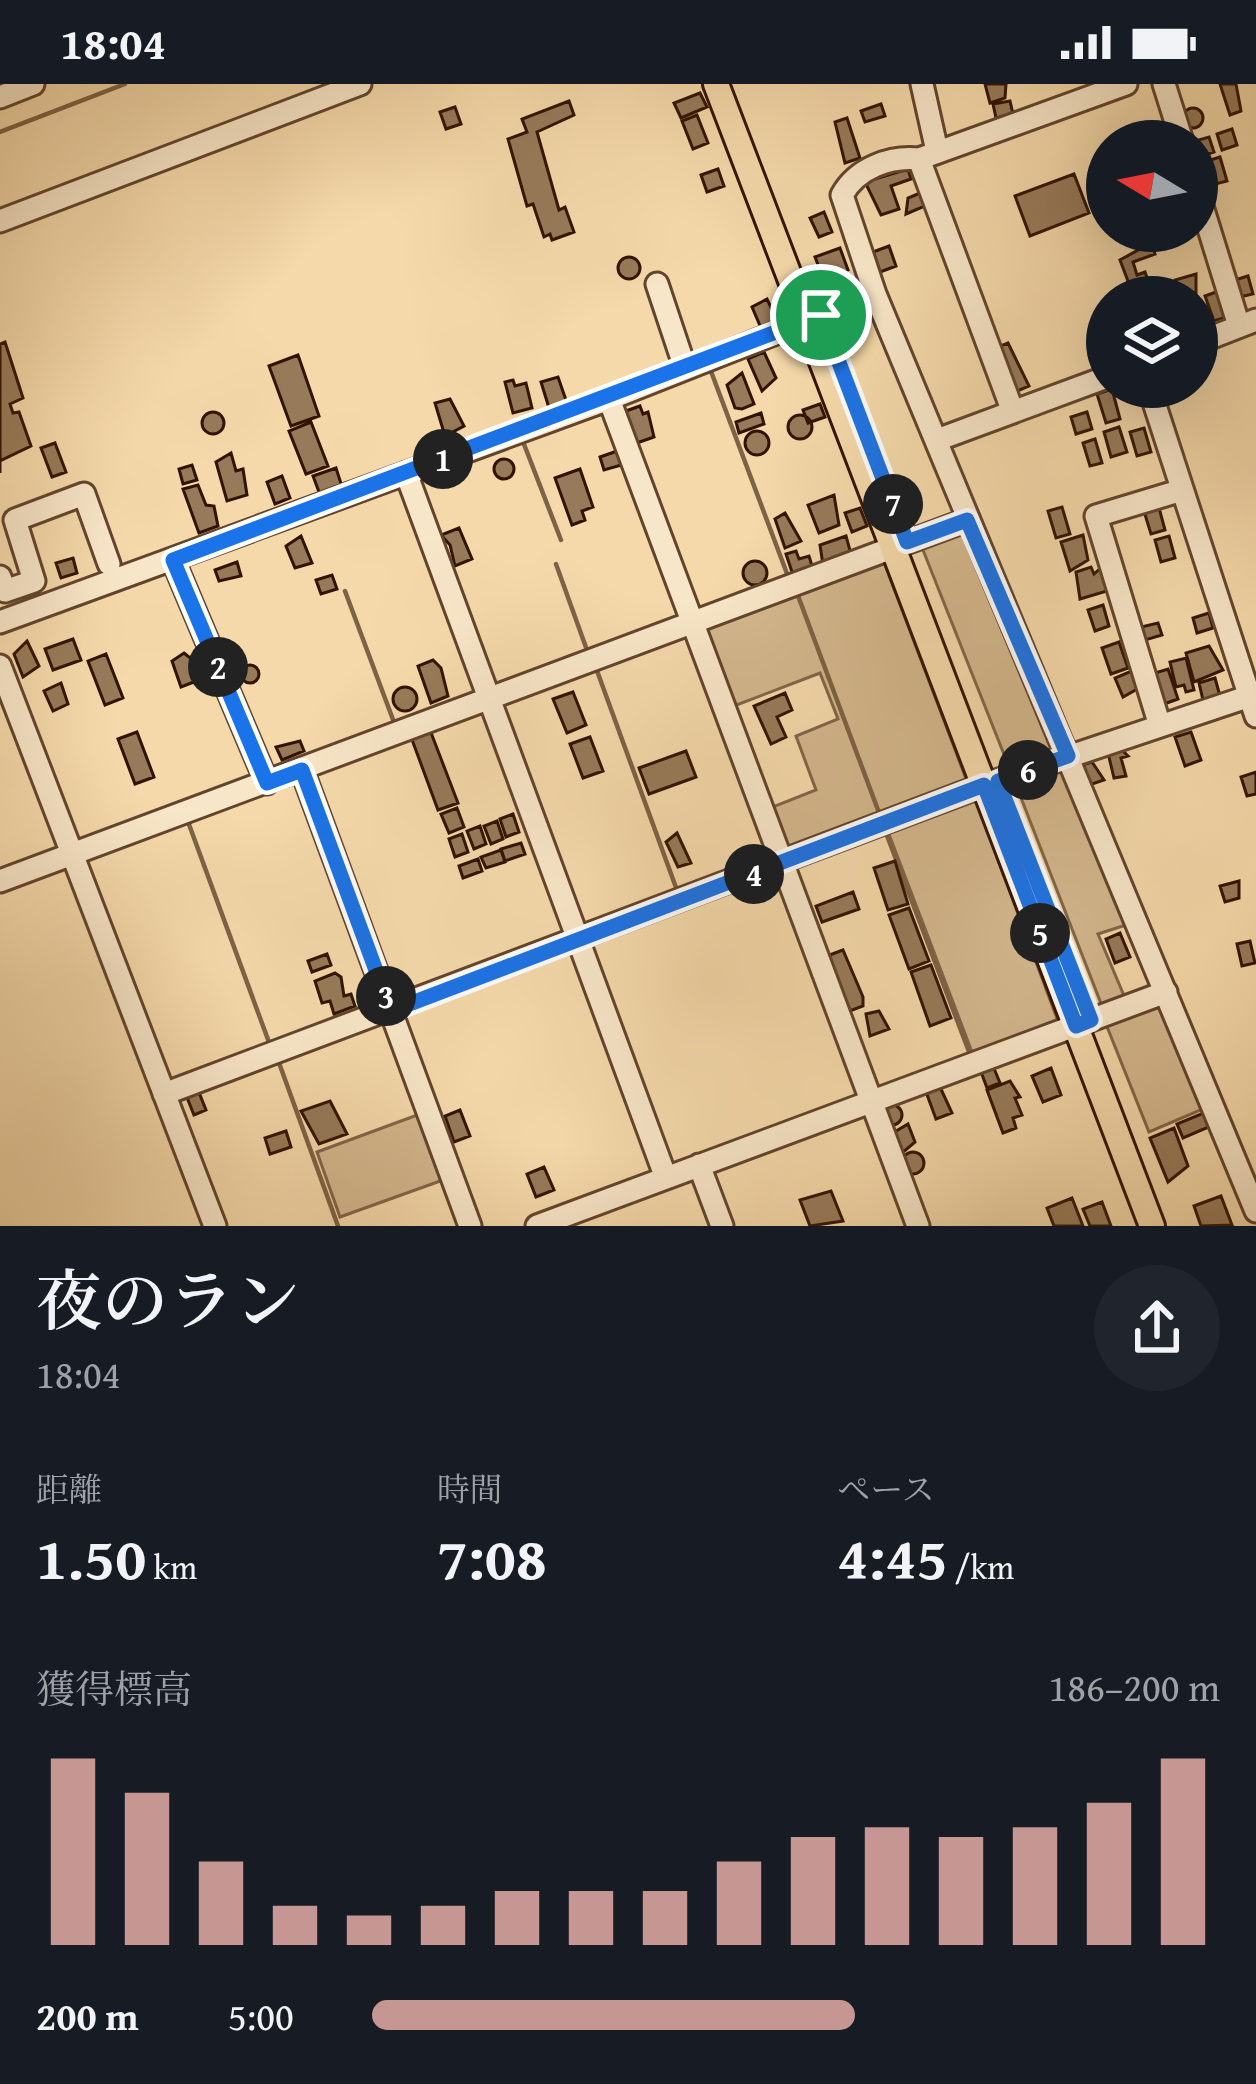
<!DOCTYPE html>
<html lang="ja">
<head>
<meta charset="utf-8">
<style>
  :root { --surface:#171b24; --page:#20242c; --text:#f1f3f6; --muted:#9ea1a6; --accent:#c59692 }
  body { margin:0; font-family:"Gentium Book Plus","Noto Serif JP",serif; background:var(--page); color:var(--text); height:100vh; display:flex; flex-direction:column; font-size:45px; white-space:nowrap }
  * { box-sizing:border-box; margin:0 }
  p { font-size:39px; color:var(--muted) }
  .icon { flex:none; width:66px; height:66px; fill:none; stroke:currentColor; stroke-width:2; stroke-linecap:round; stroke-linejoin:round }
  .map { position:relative; height:1142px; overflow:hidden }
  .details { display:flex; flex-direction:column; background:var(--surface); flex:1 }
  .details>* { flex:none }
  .needle { width:78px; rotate:280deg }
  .buttons { position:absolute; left:1086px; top:36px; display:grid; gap:24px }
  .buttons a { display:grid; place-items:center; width:132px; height:132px; border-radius:50%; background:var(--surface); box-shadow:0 12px 48px #0002; font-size:60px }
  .pin { position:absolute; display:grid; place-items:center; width:102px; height:102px; color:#fff; margin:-51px; border:6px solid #fff; border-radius:50%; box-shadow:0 3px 12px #0007 }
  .km { position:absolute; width:60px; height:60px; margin:-30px; border-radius:50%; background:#222; color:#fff; font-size:33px; line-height:60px; text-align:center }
  .round { display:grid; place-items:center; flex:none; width:126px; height:126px; border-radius:63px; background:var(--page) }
  .overview { display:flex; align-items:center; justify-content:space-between; height:204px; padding:0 36px }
  h1 { font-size:66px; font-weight:600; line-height:90px }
  .stats { display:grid; grid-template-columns:repeat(3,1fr); gap:18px; height:204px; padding:12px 36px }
  .stats div { display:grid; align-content:center }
  .stats b { font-size:60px; font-weight:600 }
  .stats small { font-size:33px; font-weight:400 }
  .stats p { font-size:33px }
  .chart { height:336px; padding:24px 36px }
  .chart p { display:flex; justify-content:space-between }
  .chart svg { width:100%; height:216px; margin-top:12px; stroke:var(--accent); stroke-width:6 }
  ul { padding:0 36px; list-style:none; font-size:39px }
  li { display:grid; grid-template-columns:192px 144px 1fr; align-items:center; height:90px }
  li i { height:30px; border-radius:15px; background:var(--accent) }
  .status { display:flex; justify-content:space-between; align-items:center; height:84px; padding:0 60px; background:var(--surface); direction:ltr }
  .status svg { height:33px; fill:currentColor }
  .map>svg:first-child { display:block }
  .green { fill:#d4b78d; stroke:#826548; stroke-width:3 }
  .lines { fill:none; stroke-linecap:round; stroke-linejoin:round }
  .stream { stroke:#7e6245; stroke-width:4.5 }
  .building { fill:#977a59; stroke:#311302; stroke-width:3 }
  .minor-casing { stroke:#62442c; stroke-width:27 }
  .major-casing { stroke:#311302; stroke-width:30 }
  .minor { stroke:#f8e6c8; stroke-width:21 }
  .major { stroke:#f5d9aa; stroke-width:24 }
  .route-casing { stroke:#fff; stroke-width:24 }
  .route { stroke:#1a73e8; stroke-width:15 }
</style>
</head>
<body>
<div class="status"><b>18:04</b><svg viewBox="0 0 49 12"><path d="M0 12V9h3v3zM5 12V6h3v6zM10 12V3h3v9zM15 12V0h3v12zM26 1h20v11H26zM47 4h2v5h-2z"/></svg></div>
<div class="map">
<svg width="1256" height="1142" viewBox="0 0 1256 1142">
  <rect width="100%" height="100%" fill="#f5d9aa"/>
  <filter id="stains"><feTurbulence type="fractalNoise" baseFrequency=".00167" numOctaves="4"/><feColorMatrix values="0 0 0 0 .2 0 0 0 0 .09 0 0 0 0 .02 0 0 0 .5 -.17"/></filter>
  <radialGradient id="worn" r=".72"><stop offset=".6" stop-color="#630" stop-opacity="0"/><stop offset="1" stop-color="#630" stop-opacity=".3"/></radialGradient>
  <path class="green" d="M964,448L1053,670L1009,683L923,466L928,458Z
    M882,473L968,700L788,769L770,724L816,706L796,652L838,635L820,589L734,622L703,541Z
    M1064,685L1129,840L1098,850L1125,914L1102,922L1018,706L1022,698Z
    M975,714L1059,940L972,968L887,745Z
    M1161,918L1203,1025L1149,1048L1106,940Z
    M420,1030L443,1096L340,1133L317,1068Z"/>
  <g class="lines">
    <path class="stream" d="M0,48L125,0
      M709,282L789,495
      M522,355L561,456
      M556,480L588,569
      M345,507L395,641
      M797,509L881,734
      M596,584L678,809
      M187,735L270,961
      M886,749L971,973
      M278,976L338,1142"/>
  </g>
  <path class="building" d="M985,0H1006L1005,14L990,19Z
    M1220,0H1236L1241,27L1230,31Z
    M700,9L707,23L681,34L674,19Z
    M569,17L574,31L537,48L559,126L565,123L574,148L552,156L550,150L544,153L533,120L527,122L508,55L527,48L522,35Z
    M1010,17L1013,30L996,34L993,20Z
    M881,20L885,32L865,38L861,27Z
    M455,23L461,40L446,45L440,28Z
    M1183 34a10 10 0 1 1 20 0a10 10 0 1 1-20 0Z
    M697,31L708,59L693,65L682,37Z
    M847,34L860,74L845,79L835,38Z
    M1232,45L1237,61L1222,66L1217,50Z
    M1209,53L1214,68L1197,74L1195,57Z
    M1220,73L1227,97L1208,102L1201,79Z
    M718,85L724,102L707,108L701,91Z
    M908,85L911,95L891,102L899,125L881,131L865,98Z
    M1074,90L1089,129L1030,152L1015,112Z
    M920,109L925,122L906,130L908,114Z
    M824,128L832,148L819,153L810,134Z
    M1151,159L1155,170L1133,178L1137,191L1145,188L1154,213H1134L1120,176Z
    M889,162L896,182L880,188L873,168Z
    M840,164L848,186L824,196L815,173Z
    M618 184a11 11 0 1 1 22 0a11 11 0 1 1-22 0Z
    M1196,190V210L1180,213L1175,196Z
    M1248,192L1253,210L1240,213L1235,196Z
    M1219,207L1227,233L1214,237L1205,212Z
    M767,215L777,236L761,244L752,223Z
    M5,258L23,314L10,320L13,329L19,328L31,362L0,377V389V260Z
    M1008,259L1029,302L1015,308L998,263Z
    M764,268L776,294L762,307L748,275Z
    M298,271L319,332L291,342L269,282Z
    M742,289L754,320L742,325L735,324L727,301Z
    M558,293L567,319L549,324L541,298Z
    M513,296L515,302L526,299L532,324L513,329L505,298Z
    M1112,305L1120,335L1106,339L1097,310Z
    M450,315L464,342L445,352L435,319Z
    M820,320L825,333L808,339L803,326Z
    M640,322L643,330L648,328L654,353L634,360L623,328Z
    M202 339a11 11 0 1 1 22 0a11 11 0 1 1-22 0Z
    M1087,328L1092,345L1076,350L1071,333Z
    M761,329L764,340L739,349L736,338Z
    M788 343a12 12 0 1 1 24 0a12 12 0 1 1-24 0Z
    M311,338L328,382L306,390L289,347Z
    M1119,343L1127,368L1111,373L1104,348Z
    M1144,344L1151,368L1137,372L1130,348Z
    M745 359a12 12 0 1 1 24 0a12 12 0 1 1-24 0Z
    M1095,355L1102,379L1090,382L1083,359Z
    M55,359L66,388L52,393L41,364Z
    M620,366L625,380L604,386L600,373Z
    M231,369L236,387L243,385L247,411L227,417L216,378Z
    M494 385a10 10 0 1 1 20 0a10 10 0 1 1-20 0Z
    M192,381L197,396L183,400L179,385Z
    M336,384L344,409L322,416L313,392Z
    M580,385L593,423L582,427L585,436L572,441L555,394Z
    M282,392L290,414L275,420L267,398Z
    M198,401L206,421L214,422L218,442L199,449L183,405Z
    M834,411L839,441L819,449L808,421Z
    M1158,420L1165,446L1151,450L1143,424Z
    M1062,423L1070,450L1056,454L1048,427Z
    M860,424L867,442L852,448L845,429Z
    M785,429L801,457L785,464L775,435Z
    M459,444L472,475L455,482L450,461L441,451Z
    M1083,451L1088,476L1070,487L1061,458Z
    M301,452L312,479L295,484L286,462Z
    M846,452L851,470L823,481L820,461Z
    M1169,452L1175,474L1161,478L1155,456Z
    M796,467L799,475L809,472L813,485L793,491L786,470Z
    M73,474L77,489L61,494L56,479Z
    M743 489a12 12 0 1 1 24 0a12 12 0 1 1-24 0Z
    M237,478L241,492L219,497L215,486Z
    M1104,481L1107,507L1080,515L1076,488L1091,483L1094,490Z
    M332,491L337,505L321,510L316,496Z
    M1103,521L1109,542L1095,547L1088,526Z
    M1209,529L1213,544L1197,549L1193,534Z
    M1158,539L1162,551L1145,556L1141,543Z
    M73,555L81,576L53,586L45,565Z
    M27,557L39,582L23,593L14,570Z
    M1119,558L1128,584L1111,590L1102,564Z
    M1209,562L1223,586L1194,598L1186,569Z
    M184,569L194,577L199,596L181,603L172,577Z
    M106,570L123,614L105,621L88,577Z
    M1186,574L1194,606L1186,608L1184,601L1176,603L1170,578Z
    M433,576L441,584L448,612L431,619L418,582Z
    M241 590a9 9 0 1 1 18 0a9 9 0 1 1-18 0Z
    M1168,585L1178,615L1164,620L1155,589Z
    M1134,586L1139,604L1123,613L1115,594Z
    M1215,594L1220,612L1203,616L1199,599Z
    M61,599L68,620L53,627L44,607Z
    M393 615a12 12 0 1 1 24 0a12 12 0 1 1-24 0Z
    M573,608L586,641L567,649L553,615Z
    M785,609L792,626L777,633L786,653L771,660L754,622Z
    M430,646L458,719L438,726L411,653Z
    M137,648L154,693L135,700L118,655Z
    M1191,648L1201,676L1185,682L1175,653Z
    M590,653L603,687L583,694L570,660Z
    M300,657L304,667L282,676L276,663Z
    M1122,666L1128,672L1121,674L1126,692L1114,694L1108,669Z
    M686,667L696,693L649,710L639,684Z
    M1092,678L1104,696L1086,702L1079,682Z
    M1256,688V710L1247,712L1241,693Z
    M457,724L464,743L449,749L441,730Z
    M513,730L519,748L506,753L500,735Z
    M497,737L503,755L491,760L484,742Z
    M480,742L486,760L474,765L467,747Z
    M677,749L691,779L678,783L666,758Z
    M462,750L468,768L455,773L449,755Z
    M521,759L525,770L505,777L501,765Z
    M501,766L505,778L486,784L481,773Z
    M478,775L482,787L463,794L459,782Z
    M895,777L908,820L888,826L874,784Z
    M1239,797V814L1225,818L1220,802Z
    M853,808L859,825L822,838L816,822Z
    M909,824L929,877L909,885L889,831Z
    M1120,849L1130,873L1115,879L1106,855Z
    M1250,857L1255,879L1242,882L1237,860Z
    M843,866L863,913V922L847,928L827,872Z
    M327,870L331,881L312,888L308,877Z
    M931,881L951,934L930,942L911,888Z
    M335,889L341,893L344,912L351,910L355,922L334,930L330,917L322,919L315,897Z
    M879,927L889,945L870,952L866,930Z
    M993,982L1000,999L987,1004L980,985Z
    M1051,984L1061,1011L1043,1018L1032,992Z
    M1010,997L1020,1013L1015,1014L1022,1031L1013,1034L1016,1044L1003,1049L987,1006Z
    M940,1003L952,1029L936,1035L926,1008Z
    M198,1006L206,1026L194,1031L186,1011Z
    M330,1017L347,1050L319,1060L301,1027Z
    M882 1031a10 10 0 1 1 20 0a10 10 0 1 1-20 0Z
    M460,1026L470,1052L454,1058L445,1032Z
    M1206,1028L1211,1042L1183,1054L1177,1040Z
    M908,1040L915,1058L901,1070L893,1049Z
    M1174,1044L1188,1082L1168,1098L1150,1054Z
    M286,1047L291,1063L270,1070L265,1054Z
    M902 1079a11 11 0 1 1 22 0a11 11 0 1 1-22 0Z
    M544,1083L554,1106L536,1113L527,1090Z
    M831,1107L843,1137L810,1142L800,1116Z
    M1221,1112L1232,1141L1201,1142L1194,1122Z
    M1072,1114L1083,1142H1054L1047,1124Z
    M1102,1118L1111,1142H1090L1083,1125Z"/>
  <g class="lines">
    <defs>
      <path id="minor" d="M922,0L937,67
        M1126,0L919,75C890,72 857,84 842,111L875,210L1256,1127
        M1164,0L1182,57
        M0,13L33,0
        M919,75L1013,328
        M1197,106L1239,242
        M0,137L360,0
        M657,200L685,284
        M1197,259L1256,236
        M1149,303L1256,632
        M609,315L918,1142
        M937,356L1107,293
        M406,389L666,1094
        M173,476L267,699
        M0,493L5,507L34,497L15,436L84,410L109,480
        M0,538L609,315L875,210
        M0,582L215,1142
        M1160,642L1096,432L1182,406
        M302,686L470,1142
        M0,797L967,436
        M164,1010L984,701L1256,610
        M699,1081L722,1142
        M537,1142L1166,908"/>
      <path id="major" d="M716,0L1152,1142"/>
    </defs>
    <use href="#minor" class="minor-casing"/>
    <use href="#major" class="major-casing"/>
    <use href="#minor" class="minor"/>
    <use href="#major" class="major"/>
  </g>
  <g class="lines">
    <defs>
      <path id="route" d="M821,231L907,458L967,436L1068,672L998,697L1091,936L1076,942L984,701L391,927L302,686L267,699L173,476Z"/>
    </defs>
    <use href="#route" class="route-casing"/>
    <use href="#route" class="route"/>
  </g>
  <rect width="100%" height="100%" filter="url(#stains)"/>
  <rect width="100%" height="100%" fill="url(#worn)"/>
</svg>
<div class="buttons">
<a><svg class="needle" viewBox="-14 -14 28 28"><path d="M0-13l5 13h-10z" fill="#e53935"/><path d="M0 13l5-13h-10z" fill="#9ea1a6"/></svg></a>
<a><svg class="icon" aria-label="layers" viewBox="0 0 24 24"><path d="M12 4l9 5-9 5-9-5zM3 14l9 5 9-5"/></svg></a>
</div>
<div class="pin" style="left:821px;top:231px;background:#1e9e55"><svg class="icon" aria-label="arrive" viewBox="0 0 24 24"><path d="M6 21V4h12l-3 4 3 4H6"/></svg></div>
<b class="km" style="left:443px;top:375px">1</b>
<b class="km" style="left:218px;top:583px">2</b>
<b class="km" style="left:386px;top:912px">3</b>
<b class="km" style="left:754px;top:790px">4</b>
<b class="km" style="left:1040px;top:849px">5</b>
<b class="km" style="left:1028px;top:686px">6</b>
<b class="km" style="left:893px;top:420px">7</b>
</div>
<section class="details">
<div class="overview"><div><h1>夜のラン</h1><p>18:04</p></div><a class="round"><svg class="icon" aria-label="share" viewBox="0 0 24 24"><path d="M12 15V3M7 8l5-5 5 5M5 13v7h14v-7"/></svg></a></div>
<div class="stats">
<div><p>距離</p><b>1.50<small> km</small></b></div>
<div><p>時間</p><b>7:08</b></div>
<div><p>ペース</p><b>4:45<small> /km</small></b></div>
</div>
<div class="chart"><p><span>獲得標高</span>186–200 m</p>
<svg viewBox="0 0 160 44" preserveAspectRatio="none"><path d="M5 44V6M15 44V13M25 44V27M35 44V36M45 44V38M55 44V36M65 44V33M75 44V33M85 44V33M95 44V27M105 44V22M115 44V20M125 44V22M135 44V20M145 44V15M155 44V6"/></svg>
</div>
<ul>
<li><b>200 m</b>5:00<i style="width:57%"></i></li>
</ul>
</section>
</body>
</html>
